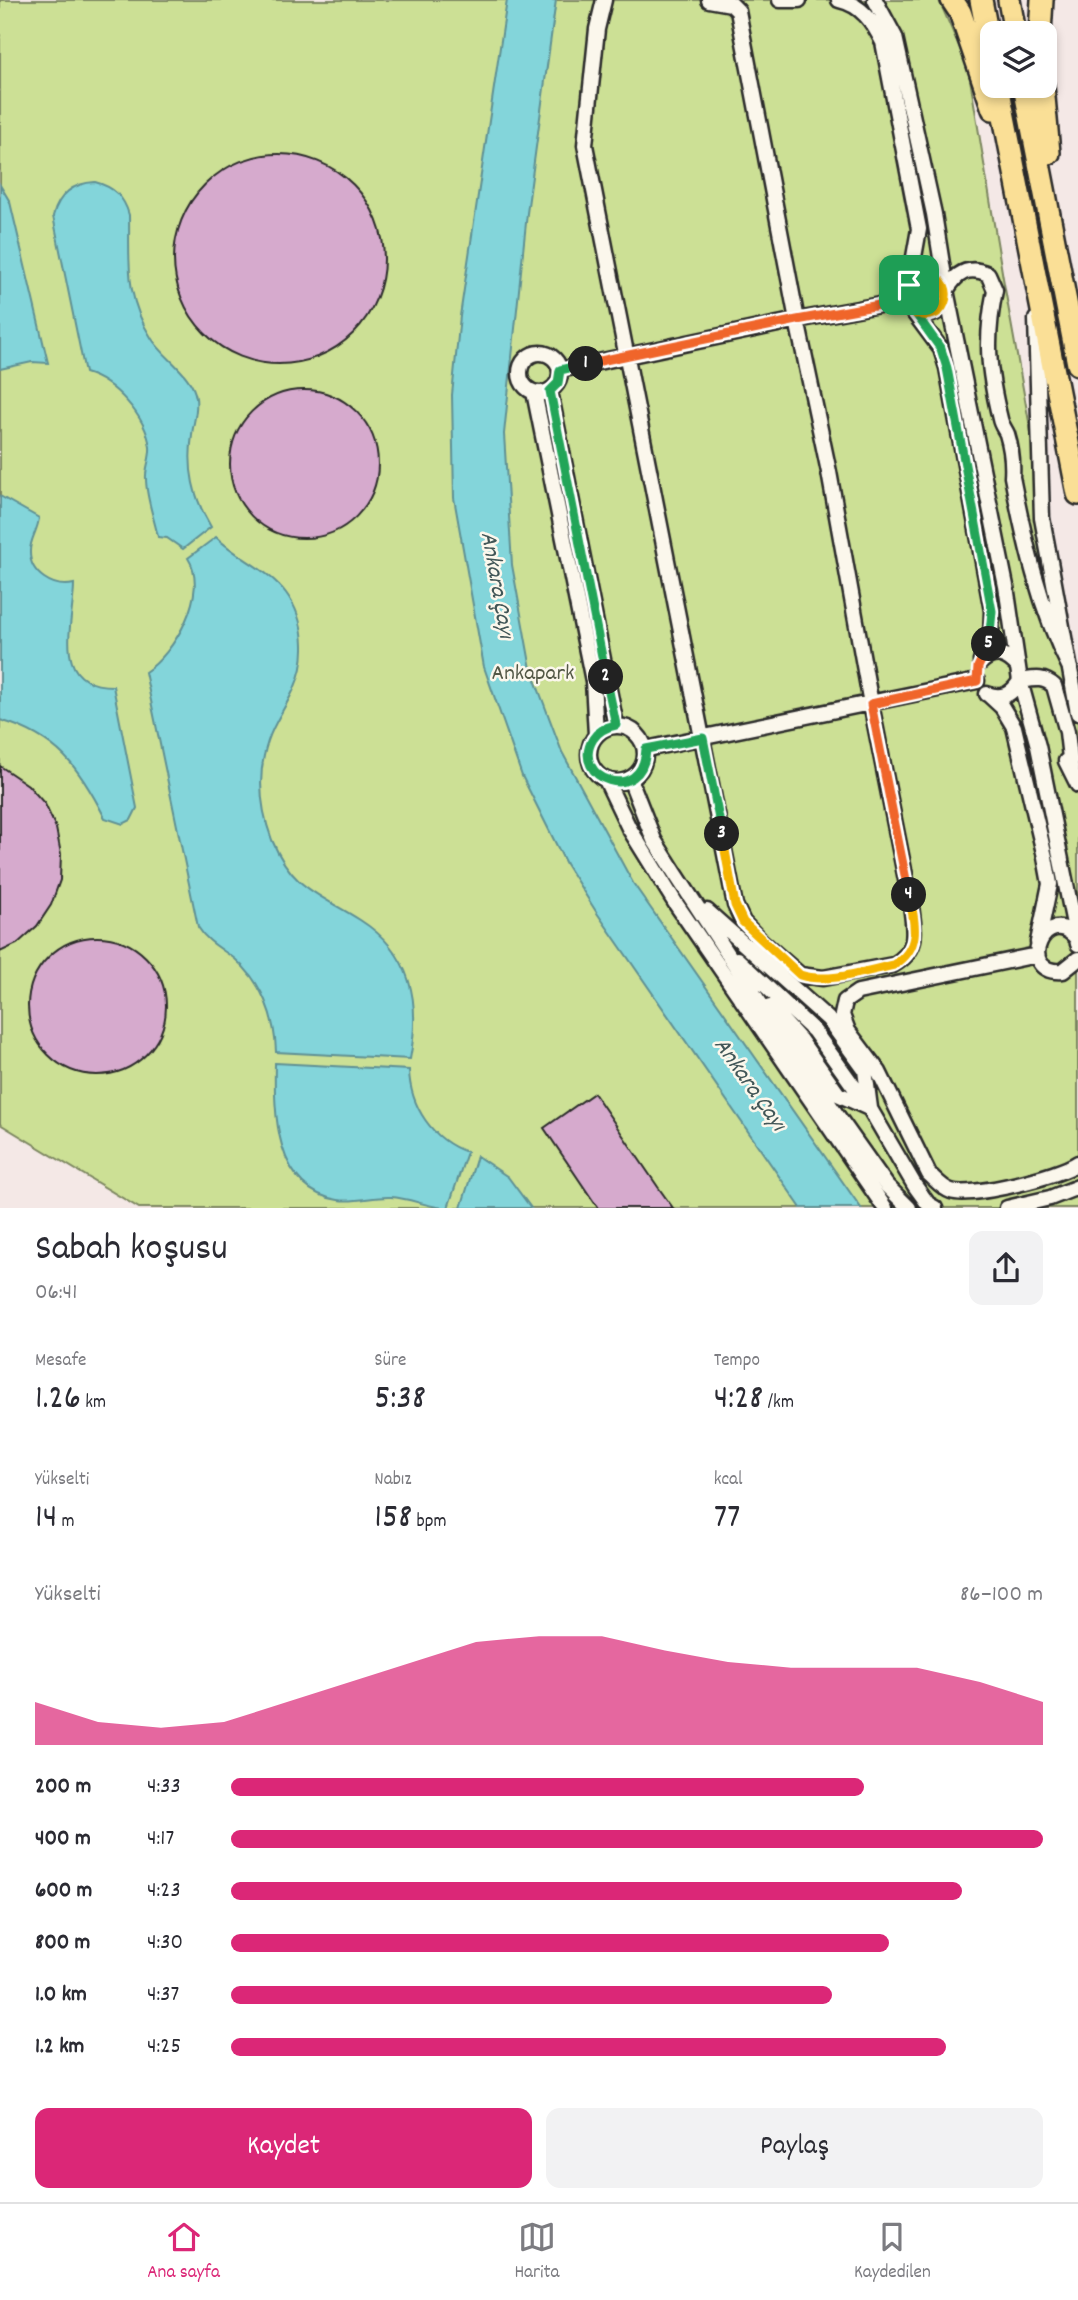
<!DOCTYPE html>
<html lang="tr">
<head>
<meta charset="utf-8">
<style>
  :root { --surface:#fff; --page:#f2f2f3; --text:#2b2b33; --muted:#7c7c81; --line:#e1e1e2; --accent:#db2777 }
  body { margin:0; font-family:Dekko,sans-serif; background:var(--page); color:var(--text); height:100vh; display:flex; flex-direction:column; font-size:26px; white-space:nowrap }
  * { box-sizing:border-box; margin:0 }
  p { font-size:23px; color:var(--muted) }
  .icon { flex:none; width:38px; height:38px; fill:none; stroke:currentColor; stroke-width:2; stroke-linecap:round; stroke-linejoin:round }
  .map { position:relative; height:1208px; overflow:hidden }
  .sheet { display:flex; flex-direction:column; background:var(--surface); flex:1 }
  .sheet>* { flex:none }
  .fabs { position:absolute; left:980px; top:21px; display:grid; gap:14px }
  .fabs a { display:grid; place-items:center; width:77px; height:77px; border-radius:14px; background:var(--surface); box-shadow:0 4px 10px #0003; font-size:35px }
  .pin { position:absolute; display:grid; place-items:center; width:60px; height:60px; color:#fff; margin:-30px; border-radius:14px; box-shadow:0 4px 10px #0006 }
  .km { position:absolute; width:35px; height:35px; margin:-18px; border-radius:50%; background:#222; color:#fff; font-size:19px; line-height:35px; text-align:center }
  .round { display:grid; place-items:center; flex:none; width:74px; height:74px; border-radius:14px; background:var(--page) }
  .head { display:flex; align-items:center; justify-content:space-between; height:119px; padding:0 35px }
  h1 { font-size:38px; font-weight:600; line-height:52px }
  .figures { display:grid; grid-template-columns:repeat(3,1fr); gap:10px; height:119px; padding:7px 35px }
  .figures div { display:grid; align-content:center }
  .figures b { font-size:35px; font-weight:600 }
  .figures small { font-size:19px; font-weight:400 }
  .figures p { font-size:19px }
  .chart { height:196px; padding:14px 35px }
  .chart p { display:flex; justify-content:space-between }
  .chart svg { width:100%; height:126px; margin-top:7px; fill:var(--accent); opacity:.7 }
  .button { display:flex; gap:14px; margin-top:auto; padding:14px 35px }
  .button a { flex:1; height:80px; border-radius:14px; background:var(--accent); color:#fff; font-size:28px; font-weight:600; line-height:80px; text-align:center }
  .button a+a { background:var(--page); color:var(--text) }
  ul { padding:0 35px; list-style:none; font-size:23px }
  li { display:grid; grid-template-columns:112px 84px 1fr; align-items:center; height:52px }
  li i { height:18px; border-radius:9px; background:var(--accent) }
  .tabs { display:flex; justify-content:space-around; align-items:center; height:98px; border-top:2px solid var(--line); background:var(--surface); font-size:19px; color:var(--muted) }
  .tabs a { display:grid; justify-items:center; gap:4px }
  .tabs .active { color:var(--accent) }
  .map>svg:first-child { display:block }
  .green { fill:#cce095; stroke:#7c8660; stroke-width:2 }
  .water { fill:#83d5da; stroke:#609194; stroke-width:2 }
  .building { fill:#d6aacd; stroke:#2b2b2b; stroke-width:2 }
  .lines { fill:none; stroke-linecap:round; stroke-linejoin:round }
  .minor-casing { stroke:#2b2b2b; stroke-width:19 }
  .highway-casing { stroke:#2b2b2b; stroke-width:26 }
  .minor { stroke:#fbf7ec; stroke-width:14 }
  .highway { stroke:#fadf96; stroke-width:21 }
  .split-1-casing { stroke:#fff; stroke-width:14 }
  .split-2-casing { stroke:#fff; stroke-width:14 }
  .split-3-casing { stroke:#fff; stroke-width:14 }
  .split-4-casing { stroke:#fff; stroke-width:14 }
  .split-5-casing { stroke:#fff; stroke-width:14 }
  .split-6-casing { stroke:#fff; stroke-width:14 }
  .split-7-casing { stroke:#fff; stroke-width:14 }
  .split-1 { stroke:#f0652b; stroke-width:9 }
  .split-2 { stroke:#22a559; stroke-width:9 }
  .split-3 { stroke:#22a559; stroke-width:9 }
  .split-4 { stroke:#f5b400; stroke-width:9 }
  .split-5 { stroke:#f0652b; stroke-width:9 }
  .split-6 { stroke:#22a559; stroke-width:9 }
  .split-7 { stroke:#f5b400; stroke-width:9 }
  .labels { text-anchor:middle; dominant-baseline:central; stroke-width:5; stroke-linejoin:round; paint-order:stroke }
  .park-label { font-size:23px; fill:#535846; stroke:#fbf7ec }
  .water-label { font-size:24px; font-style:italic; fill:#415657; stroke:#fbf7ec }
</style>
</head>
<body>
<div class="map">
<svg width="1078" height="1208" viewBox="0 0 1078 1208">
  <rect width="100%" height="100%" fill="#f4e8e6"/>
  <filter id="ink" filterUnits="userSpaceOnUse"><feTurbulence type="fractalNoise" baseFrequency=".0143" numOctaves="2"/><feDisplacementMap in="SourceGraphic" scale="14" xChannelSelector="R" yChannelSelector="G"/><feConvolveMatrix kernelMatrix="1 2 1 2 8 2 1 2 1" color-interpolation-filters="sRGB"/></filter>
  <g filter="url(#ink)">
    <path class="green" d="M0,0H939L968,67L1003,278L1078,693V1208H139L0,1124Z"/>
    <path class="water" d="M507,0H556L527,213L504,434L512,565L531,669L562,752L633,883L861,1208H801L597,913L566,864L522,776L484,667L454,498L452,395L460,316Z
      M95,182C114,187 124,197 129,215C130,262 124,296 152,339C164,358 193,375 196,398C198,411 193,423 192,435C187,469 193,497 211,527L183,549L167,538L158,537C154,518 146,497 146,479C145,468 151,458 150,447C146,416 114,381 85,373L53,216C59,194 73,183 95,182Z
      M0,185L10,202L48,363L32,362L0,369Z
      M0,496L39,518C38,530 30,539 30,551C29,574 54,589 74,584C74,622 49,686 113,686L137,808L131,820L123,824L105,818C79,767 58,737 0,720Z
      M216,537C237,558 268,569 286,593C306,620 308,659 294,689C286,707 274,722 268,741C257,774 260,808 272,840C293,890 320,894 360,920C412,953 421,1002 410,1059L276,1052C275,1017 262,982 235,959C222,949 207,942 198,927L145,672C174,654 210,592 188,558Z
      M275,1063L409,1070C410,1106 432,1140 467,1152L448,1208C429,1208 411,1198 391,1197C373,1196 356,1203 338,1200C274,1190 274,1112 275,1063Z
      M477,1156L508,1177L531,1208H461Z"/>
    <path class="building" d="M174 259a105 105 0 1 1 210 0a105 105 0 1 1-210 0Z
      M230 464a74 74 0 1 1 148 0a74 74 0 1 1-148 0Z
      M0,766L28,785L45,804L56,828L61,854L60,880L51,905L37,926L17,944L0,952Z
      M28 1006a69 69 0 1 1 138 0a69 69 0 1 1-138 0Z
      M594,1093L658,1187L673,1208H598L544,1128Z"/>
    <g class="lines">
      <defs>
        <path id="minor" d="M604,0L597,29L585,145L735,905L743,922L760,940L800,975L823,978L893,965C920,950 914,932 911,905L871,704L829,472L797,320L738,11L731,4L709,0
          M780,0H799
          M839,0C862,5 873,22 883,42L919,229L909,285
          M875,0L895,37L934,214L947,295L1006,586L1020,681L1038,746L1078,944
          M908,289C917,272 934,273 945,287
          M946,291C956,273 968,265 988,274L995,290C985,339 988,370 1000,419C1001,425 1005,429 1007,434C1011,447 1013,463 1012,477C1025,543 1039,607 1070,668
          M912,310L941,349L947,368L992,611L991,636L981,661
          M914,311C929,320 943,313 947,295
          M1036,319L1042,518L1078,713
          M520 373a20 20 0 1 1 40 0a20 20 0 1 1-40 0Z
          M560,370L797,320L907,300
          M550,391L616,725
          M534,392L593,681L596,735
          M981,662C994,650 1007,653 1018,667
          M987,694C1002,700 1012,694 1020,681C1034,679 1043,676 1054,686L1067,732L1071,767
          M989,695L1002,707L1014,727L1045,857L1050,884L1038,942
          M589 754a28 28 0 1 1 56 0a28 28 0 1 1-56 0Z
          M646,749L977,681
          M1066,761L1078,785
          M630,779L654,840L675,873L790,1049L887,1186L909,1208
          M606,780L629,828L676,904L885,1208
          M707,911L828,1019L865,1070L870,1108
          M1077,939C1046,900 1013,975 1063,971L1078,959
          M1037,955L858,992L845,1001L842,1015L848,1031L879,1072L929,1174C936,1180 942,1188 951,1191C971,1198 1060,1176 1078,1163
          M737,959L814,1031L870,1109L915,1186L928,1204L935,1208
          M770,1007L800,1040L838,1094L869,1108
          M1007,1208L1050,1198L1078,1187"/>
        <path id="highway" d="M952,0L960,12L993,109
          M981,0L992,58
          M1009,0L1015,33
          M1040,33L1042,0
          M998,86L1078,494
          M1024,86L1078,364
          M1043,86L1049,153"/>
      </defs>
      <use href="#minor" class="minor-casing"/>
      <use href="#highway" class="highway-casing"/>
      <use href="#minor" class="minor"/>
      <use href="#highway" class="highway"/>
    </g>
  </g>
  <g class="lines" filter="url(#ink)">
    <defs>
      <path id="split-1" d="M586,364L797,320L907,300L909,285"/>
      <path id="split-2" d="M586,364L560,370L558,383L550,391L606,677"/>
      <path id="split-3" d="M606,677L616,725C606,727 598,731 593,739C569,778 643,807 646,749L703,738L722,834"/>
      <path id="split-4" d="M722,834L735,905L743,922L800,975C829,984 865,971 894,965C922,948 915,923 909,895"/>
      <path id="split-5" d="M909,895L871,704L977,681L978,667L989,644"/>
      <path id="split-6" d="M916,314L941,349L947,368L992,611L989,644"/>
      <path id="split-7" d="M909,285C915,279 921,275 929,276C961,280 944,332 912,310L916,314"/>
    </defs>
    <use href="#split-1" class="split-1-casing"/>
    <use href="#split-2" class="split-2-casing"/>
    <use href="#split-3" class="split-3-casing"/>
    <use href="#split-4" class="split-4-casing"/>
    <use href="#split-5" class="split-5-casing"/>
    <use href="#split-6" class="split-6-casing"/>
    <use href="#split-7" class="split-7-casing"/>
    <use href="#split-1" class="split-1"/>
    <use href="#split-2" class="split-2"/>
    <use href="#split-3" class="split-3"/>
    <use href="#split-4" class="split-4"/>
    <use href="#split-5" class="split-5"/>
    <use href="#split-6" class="split-6"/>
    <use href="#split-7" class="split-7"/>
  </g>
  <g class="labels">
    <g class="park-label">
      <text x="533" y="674">Ankapark</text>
    </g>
    <g class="water-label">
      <text transform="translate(496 585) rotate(80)">Ankara Çayı</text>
      <text transform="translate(749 1085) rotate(55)">Ankara Çayı</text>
    </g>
  </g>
</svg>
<div class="fabs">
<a><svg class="icon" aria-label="layers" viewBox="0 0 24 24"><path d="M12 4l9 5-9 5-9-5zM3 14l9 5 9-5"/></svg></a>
</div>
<div class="pin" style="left:909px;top:285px;background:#1e9e55"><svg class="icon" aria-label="arrive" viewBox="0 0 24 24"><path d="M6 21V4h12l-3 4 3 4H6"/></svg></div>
<b class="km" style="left:586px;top:364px">1</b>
<b class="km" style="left:606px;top:677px">2</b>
<b class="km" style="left:722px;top:834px">3</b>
<b class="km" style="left:909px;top:895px">4</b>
<b class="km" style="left:989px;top:644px">5</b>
</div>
<section class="sheet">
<div class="head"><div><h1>Sabah koşusu</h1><p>06:41</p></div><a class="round"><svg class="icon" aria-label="share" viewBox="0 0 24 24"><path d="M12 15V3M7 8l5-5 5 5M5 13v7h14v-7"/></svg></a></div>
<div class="figures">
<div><p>Mesafe</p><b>1.26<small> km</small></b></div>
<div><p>Süre</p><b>5:38</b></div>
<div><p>Tempo</p><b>4:28<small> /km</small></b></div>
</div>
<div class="figures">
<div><p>Yükselti</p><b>14<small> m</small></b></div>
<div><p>Nabız</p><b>158<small> bpm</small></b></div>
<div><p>kcal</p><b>77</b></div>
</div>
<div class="chart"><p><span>Yükselti</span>86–100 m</p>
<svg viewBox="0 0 160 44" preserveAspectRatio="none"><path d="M0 44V29L10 36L20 38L30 36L40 29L50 22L60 15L70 8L80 6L90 6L100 11L110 15L120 17L130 17L140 17L150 22L160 29V44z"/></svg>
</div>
<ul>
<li><b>200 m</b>4:33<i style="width:78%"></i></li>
<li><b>400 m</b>4:17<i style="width:100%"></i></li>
<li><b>600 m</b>4:23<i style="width:90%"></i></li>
<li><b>800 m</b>4:30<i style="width:81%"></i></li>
<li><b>1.0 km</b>4:37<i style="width:74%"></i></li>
<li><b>1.2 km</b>4:25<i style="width:88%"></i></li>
</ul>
<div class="button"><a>Kaydet</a><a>Paylaş</a></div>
</section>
<nav class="tabs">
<a class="active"><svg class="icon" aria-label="home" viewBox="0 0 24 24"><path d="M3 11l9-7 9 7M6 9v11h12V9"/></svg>Ana sayfa</a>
<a><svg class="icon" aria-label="map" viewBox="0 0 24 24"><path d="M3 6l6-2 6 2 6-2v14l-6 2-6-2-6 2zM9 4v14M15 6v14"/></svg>Harita</a>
<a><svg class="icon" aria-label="saved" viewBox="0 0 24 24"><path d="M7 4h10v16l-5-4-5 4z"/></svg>Kaydedilen</a>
</nav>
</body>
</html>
